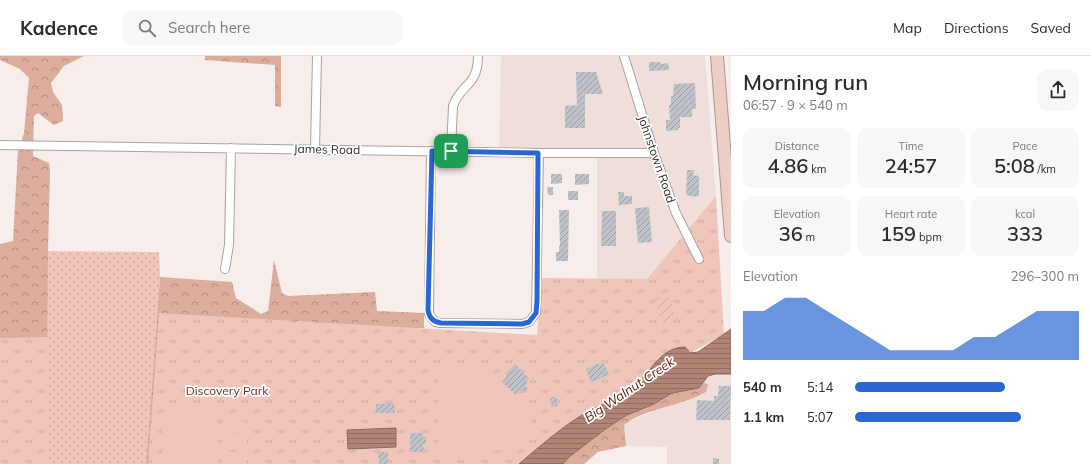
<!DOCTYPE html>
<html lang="en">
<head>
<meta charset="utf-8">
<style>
  :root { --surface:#fff; --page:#f7f7f7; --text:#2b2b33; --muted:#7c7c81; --line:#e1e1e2; --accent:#2a67d4 }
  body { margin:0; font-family:Mulish,sans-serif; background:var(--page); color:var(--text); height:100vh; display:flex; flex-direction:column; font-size:15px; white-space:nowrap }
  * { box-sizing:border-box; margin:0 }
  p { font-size:13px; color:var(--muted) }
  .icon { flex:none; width:22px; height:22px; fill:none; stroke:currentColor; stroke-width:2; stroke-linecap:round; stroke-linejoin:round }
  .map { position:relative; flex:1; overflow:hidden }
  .sheet { display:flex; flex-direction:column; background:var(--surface); width:360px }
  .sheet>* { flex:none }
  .pin { position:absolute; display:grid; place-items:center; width:34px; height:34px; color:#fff; margin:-17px; border-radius:8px; box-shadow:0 2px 6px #0006 }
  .round { display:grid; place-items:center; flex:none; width:42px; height:42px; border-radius:12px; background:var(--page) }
  .summary { display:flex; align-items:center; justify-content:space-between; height:68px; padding:0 12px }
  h1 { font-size:22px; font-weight:600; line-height:30px }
  .stats { display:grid; grid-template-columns:repeat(3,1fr); gap:6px; height:68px; padding:4px 12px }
  .stats div { display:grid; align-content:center; border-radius:10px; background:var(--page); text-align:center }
  .stats b { font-size:20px; font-weight:600 }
  .stats small { font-size:11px; font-weight:400 }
  .stats p { font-size:11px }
  .chart { height:112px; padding:8px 12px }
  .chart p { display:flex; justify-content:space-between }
  .chart svg { width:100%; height:72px; margin-top:4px; fill:var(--accent); opacity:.7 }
  ul { padding:0 12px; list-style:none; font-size:13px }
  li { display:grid; grid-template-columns:64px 48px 1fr; align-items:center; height:30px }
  li i { height:10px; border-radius:5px; background:var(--accent) }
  header { display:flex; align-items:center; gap:24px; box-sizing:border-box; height:56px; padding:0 20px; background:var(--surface); border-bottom:1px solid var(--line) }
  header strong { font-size:19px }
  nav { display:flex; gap:22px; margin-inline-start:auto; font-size:14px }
  .search { width:280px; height:36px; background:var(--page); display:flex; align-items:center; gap:10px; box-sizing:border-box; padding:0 14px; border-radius:12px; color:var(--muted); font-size:15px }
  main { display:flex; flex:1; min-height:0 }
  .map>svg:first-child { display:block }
  .built { fill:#efdeda }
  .grass { fill:url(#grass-dots) }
  .forest { fill:url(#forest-crowns) }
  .park { fill:url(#park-tufts) }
  .garden { fill:url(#garden-furrows) }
  .pitch { fill:#efc6b9 }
  .water { fill:url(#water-rules); stroke:#8c6a60 }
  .building { fill:url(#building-hatch) }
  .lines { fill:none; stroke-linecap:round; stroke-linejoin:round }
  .minor-casing { stroke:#aaa29f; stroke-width:10 }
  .highway-casing { stroke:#ab9690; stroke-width:14 }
  .minor { stroke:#fff; stroke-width:8 }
  .highway { stroke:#eccec5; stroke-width:12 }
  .route-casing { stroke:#fff; stroke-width:8 }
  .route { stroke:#2a67d4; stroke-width:5 }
  .labels { text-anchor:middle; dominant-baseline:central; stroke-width:3.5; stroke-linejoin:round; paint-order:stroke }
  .street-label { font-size:12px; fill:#322f2e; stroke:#fff }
  .park-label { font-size:12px; fill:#6b2f1d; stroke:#fff }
  .water-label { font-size:13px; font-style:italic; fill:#551b08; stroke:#fff }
</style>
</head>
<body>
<header>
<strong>Kadence</strong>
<div class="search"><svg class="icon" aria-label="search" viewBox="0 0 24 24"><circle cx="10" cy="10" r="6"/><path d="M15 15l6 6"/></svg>Search here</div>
<nav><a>Map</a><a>Directions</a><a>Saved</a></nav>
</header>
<main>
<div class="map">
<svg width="731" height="408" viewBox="0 0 731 408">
  <defs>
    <pattern id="grass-dots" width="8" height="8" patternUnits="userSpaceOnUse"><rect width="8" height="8" fill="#efc6b9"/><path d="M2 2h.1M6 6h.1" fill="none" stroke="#cdaa9f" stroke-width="1.8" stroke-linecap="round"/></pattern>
    <pattern id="forest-crowns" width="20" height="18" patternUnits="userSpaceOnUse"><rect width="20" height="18" fill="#dcac9d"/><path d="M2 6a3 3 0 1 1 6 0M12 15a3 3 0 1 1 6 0" fill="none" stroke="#b38c80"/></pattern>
    <pattern id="park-tufts" width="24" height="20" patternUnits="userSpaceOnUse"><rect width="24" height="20" fill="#efc6b9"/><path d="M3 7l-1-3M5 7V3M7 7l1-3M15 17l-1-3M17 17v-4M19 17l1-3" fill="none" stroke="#cdaa9f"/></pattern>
    <pattern id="garden-furrows" width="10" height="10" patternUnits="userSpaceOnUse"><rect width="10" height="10" fill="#efc6b9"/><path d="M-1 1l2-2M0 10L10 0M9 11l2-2" fill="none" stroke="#cdaa9f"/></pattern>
    <pattern id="water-rules" width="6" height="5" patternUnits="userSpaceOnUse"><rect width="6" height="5" fill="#b28476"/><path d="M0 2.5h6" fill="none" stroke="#916c61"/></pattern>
    <pattern id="building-hatch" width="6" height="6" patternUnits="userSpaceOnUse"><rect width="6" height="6" fill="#bfc3c9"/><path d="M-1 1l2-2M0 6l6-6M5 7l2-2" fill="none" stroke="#9c9fa4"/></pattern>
  </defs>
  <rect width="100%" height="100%" fill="#f7eeeb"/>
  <path class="built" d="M501,0H705L716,140L647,223H597V101L499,100Z
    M715,318H731V408H667V391L626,390L623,369L628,366L652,356L687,345L708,329L704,327L705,324L708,320Z"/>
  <path class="grass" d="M48,195L159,196L160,221L146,408H47Z"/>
  <path class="forest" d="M0,0H84L64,10L51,27L53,36L62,49L63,65L54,69L38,57L34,60L33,100L49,107L50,116L48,195L47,408H0V188L13,185L18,95L24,77L29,22L20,13L0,4Z
    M205,0H281V51L275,50V9L205,4Z
    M274,204L282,237L288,240L375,236L377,255L424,257V272H371L157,408H146L160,221L232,226L236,242L261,258L268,255Z
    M704,327L708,329L706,336C699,339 692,343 685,345C666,352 640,356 624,369L626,390L598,396L584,408H563L569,401L607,372L627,359L654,348L672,337L699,332Z"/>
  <path class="park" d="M716,140L724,278L587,356L523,408H148L159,257L537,279L542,222L647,223Z
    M48,281L47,408H0V282Z"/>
  <path class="garden" d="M666,237L678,262L664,268L653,244Z"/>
  <path class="pitch" d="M438,307C451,308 465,309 478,313C504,320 523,346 533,370L509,391L466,403L456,404L447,402L442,397L439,388Z
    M165,348L218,351L215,408H161Z
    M223,365L247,366V377L223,376Z
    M223,380L247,381L246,392L222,391Z
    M222,396H246V408L222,407Z"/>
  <path class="water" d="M731,273V318H715L708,320L699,332L672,337L654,348L627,359L607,372L569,401L563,408H519C540,390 563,370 587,356C601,348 619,342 631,333C649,320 659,291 685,291L690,297L698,296Z
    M396,372V391L348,393L347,374Z"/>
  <path class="building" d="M649,6H660L661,8L668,7L669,14L649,15Z
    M576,16H596L603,38H585V72H565V50L577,49Z
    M695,27L696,53H692V61H680V72H678V74L666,75V64H670L669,49H671V40H673L674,28Z
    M687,114H694L693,119L699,120V140H697L696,141L686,139Z
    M551,118H562V127L551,128Z
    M575,118H589V128L575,129Z
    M547,131H553V139H548Z
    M568,135H578V144H568Z
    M618,136H624V140H632V148L619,149Z
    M649,151L652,186L638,187L635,152Z
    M559,154H569L568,205H556V196H559V190H560Z
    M602,155H616V190H601Z
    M603,306L609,319L591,326L586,313Z
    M515,308L529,322L526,325L528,327L525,330L529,333L525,337L521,333L516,339L502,326L507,320L505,318Z
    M719,330H731L730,364H696L697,344L714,345V340H718Z
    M556,340L558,350L552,351L550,342Z
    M394,347L395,357H376V348Z
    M410,377H423V381H426V388H423L424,396H410Z
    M378,396H388V408H379Z
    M713,402L719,403V408H713Z"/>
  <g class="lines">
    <defs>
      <path id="minor" d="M624,0L654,97L676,157L699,203
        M0,89L539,97H654
        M315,93L317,0
        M431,95L429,258L435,266L441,267L522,268L529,266L536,257L539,97
        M451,95L453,50C461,27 478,31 478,0
        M225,213L229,189L231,92"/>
      <path id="highway" d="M717,0L731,180"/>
    </defs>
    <use href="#minor" class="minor-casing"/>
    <use href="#highway" class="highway-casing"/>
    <use href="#minor" class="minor"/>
    <use href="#highway" class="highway"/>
  </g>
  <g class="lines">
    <defs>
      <path id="route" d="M432,95L538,97L537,245L536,257L529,266L522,268L441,267C434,266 429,262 428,254Z"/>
    </defs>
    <use href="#route" class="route-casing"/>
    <use href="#route" class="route"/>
  </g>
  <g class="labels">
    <g class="street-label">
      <text transform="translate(327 93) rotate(1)">James Road</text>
      <text transform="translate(657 103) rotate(71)">Johnstown Road</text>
    </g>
    <g class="park-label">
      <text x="227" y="334">Discovery Park</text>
    </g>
    <g class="water-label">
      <text transform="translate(629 333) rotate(-34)">Big Walnut Creek</text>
    </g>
  </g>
</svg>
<div class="pin" style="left:451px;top:95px;background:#1e9e55"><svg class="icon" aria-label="arrive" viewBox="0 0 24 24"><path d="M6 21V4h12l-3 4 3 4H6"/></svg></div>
</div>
<section class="sheet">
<div class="summary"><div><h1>Morning run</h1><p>06:57 · 9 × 540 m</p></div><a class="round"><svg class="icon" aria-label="share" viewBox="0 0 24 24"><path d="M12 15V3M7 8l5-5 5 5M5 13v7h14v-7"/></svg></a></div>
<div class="stats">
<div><p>Distance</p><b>4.86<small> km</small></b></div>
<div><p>Time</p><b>24:57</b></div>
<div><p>Pace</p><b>5:08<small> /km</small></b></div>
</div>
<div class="stats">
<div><p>Elevation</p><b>36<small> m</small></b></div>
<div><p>Heart rate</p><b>159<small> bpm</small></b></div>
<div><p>kcal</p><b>333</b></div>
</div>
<div class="chart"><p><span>Elevation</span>296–300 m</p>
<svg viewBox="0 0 160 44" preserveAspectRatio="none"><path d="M0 44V14L10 14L20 6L30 6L40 14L50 22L60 30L70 38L80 38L90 38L100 38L110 30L120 30L130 22L140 14L150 14L160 14V44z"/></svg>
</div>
<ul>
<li><b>540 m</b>5:14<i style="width:67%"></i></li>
<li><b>1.1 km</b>5:07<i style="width:74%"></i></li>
</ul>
</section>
</main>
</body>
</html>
